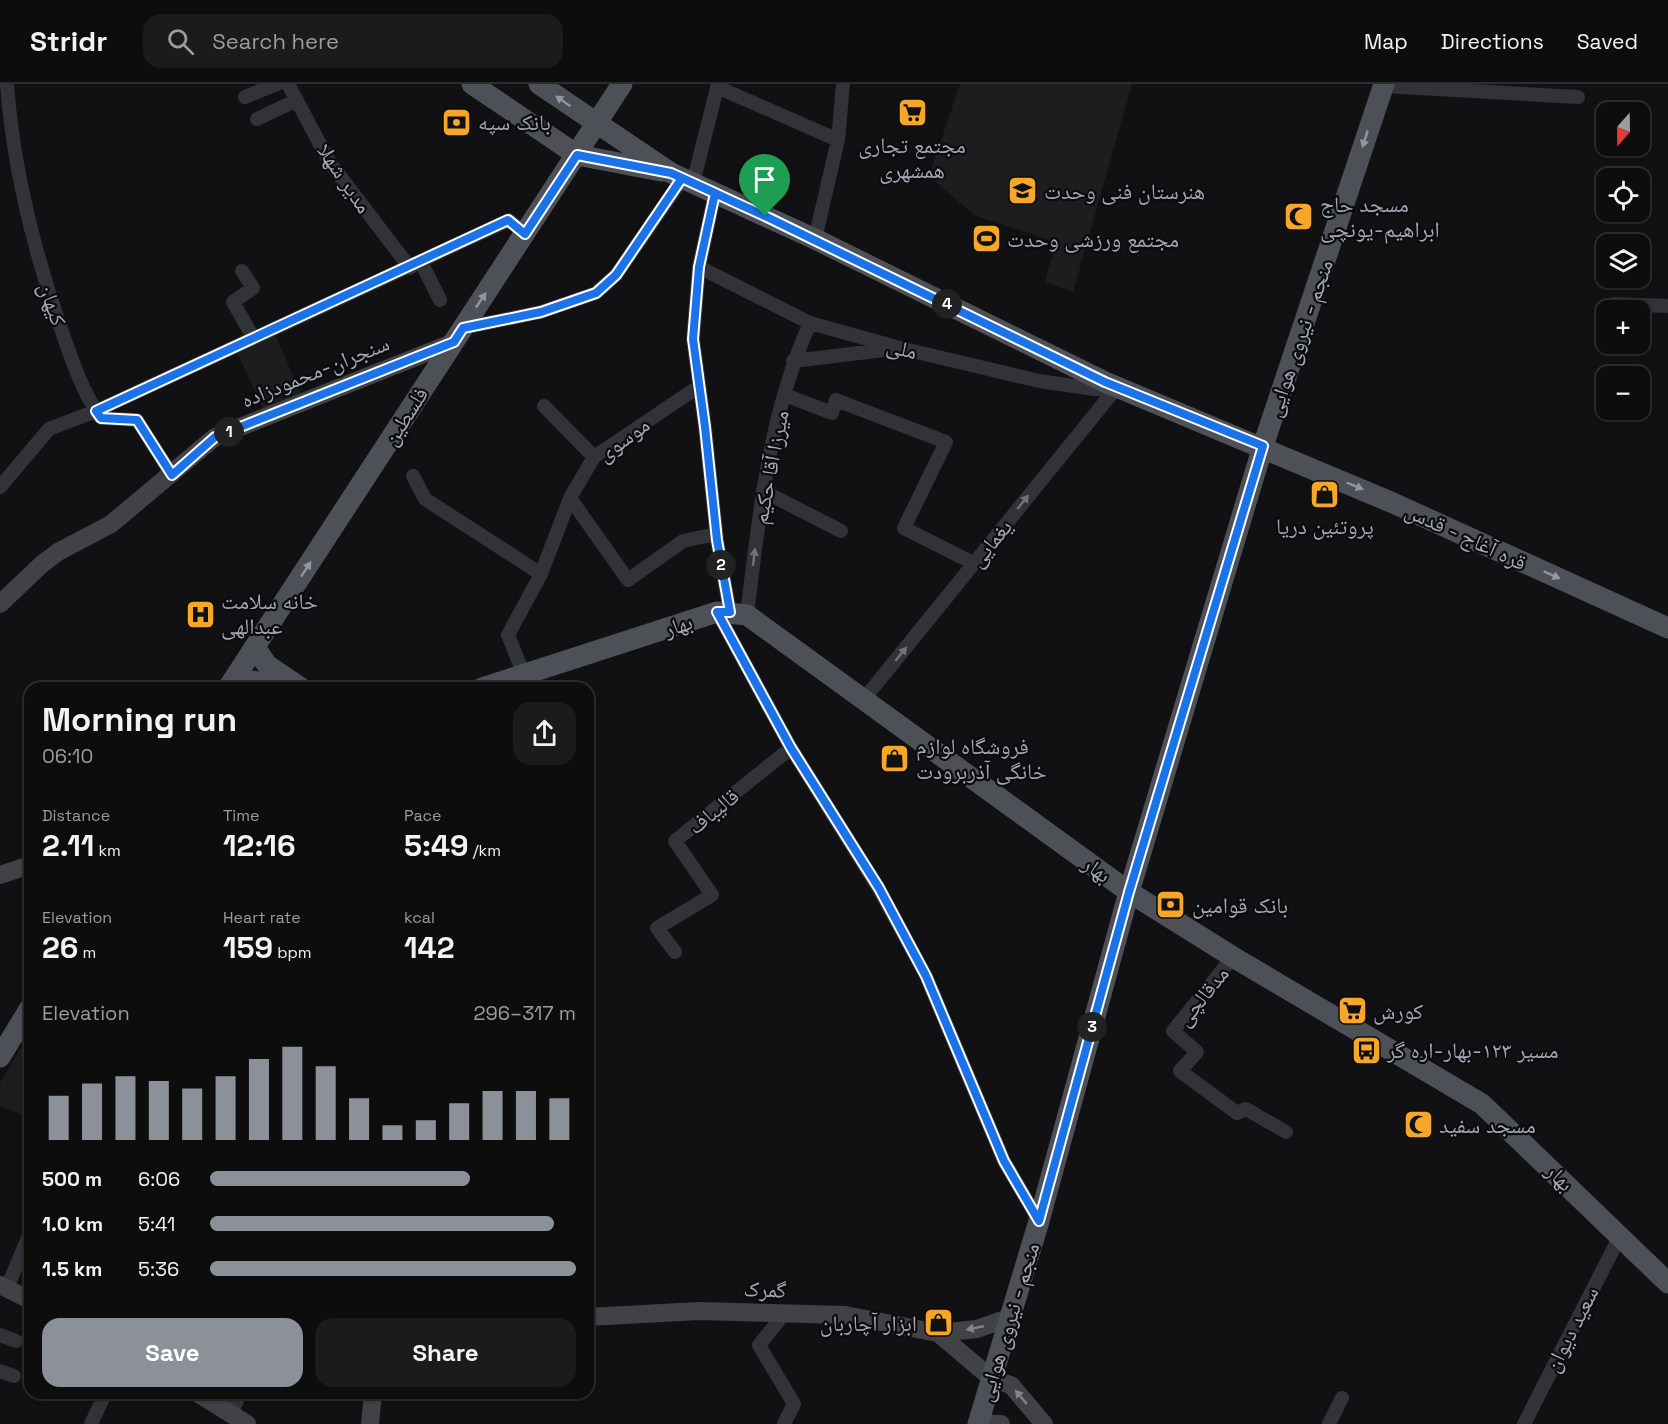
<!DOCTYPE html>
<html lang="en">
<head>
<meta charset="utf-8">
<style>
  :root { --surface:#0d0d0e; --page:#1b1b1c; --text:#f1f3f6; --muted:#9a9c9e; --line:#2d2d2e; --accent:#8c9099 }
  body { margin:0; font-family:"Space Grotesk","Noto Naskh Arabic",sans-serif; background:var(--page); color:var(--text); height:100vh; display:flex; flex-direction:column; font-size:22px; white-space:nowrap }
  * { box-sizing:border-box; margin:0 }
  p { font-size:20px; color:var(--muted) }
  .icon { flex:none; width:33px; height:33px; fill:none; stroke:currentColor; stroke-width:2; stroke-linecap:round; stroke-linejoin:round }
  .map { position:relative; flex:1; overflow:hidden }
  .panel { position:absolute; left:24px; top:598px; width:570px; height:717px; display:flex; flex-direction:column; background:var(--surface); border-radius:18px; box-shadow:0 2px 4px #0004,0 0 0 2px var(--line) }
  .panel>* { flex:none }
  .needle { width:39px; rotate:200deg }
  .buttons { position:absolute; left:1596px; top:18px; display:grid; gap:12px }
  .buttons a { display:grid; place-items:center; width:54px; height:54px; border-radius:12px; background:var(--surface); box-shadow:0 2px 4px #0004,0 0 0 2px var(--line); font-size:30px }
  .pin { position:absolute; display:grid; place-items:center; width:51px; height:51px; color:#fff; margin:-62px -26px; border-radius:50% 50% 50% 0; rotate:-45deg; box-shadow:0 0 6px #0007 }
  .pin .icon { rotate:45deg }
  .km { position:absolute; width:30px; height:30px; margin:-15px; border-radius:50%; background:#222; color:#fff; font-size:16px; line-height:30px; text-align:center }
  .round { display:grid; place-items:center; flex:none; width:63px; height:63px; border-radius:18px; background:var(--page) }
  .overview { display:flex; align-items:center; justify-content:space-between; height:102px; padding:0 18px }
  h1 { font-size:33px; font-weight:700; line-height:45px }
  .figures { display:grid; grid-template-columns:repeat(3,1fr); gap:9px; height:102px; padding:6px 18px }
  .figures div { display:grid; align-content:center }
  .figures b { font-size:30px; font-weight:700 }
  .figures small { font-size:16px; font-weight:400 }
  .figures p { font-size:16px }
  .chart { height:168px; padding:12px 18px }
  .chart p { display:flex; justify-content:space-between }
  .chart svg { width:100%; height:108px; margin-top:6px; stroke:var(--accent); stroke-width:6 }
  .primary-button { display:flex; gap:12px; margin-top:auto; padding:12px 18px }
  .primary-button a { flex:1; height:69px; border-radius:18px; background:var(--accent); color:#fff; font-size:24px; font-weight:700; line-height:69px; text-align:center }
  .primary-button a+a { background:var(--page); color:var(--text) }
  ul { padding:0 18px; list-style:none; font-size:20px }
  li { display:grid; grid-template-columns:96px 72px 1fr; align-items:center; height:45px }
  li i { height:15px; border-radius:8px; background:var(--accent) }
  header { display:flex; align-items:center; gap:36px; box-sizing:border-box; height:84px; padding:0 30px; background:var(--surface); border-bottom:2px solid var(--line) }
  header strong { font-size:28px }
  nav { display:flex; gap:33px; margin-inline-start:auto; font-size:21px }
  .search { width:420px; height:54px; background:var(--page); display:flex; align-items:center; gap:15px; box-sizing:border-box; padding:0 21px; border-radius:18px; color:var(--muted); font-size:22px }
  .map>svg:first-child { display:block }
  .built { fill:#1d1d20 }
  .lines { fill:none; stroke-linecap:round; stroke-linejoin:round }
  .street { stroke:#323338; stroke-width:14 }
  .secondary { stroke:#404248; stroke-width:18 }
  .primary { stroke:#4e5057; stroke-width:21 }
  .oneway { fill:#9196a1 }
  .oneway2 { fill:#70737c }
  .oneway3 { fill:#80848e }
  .route-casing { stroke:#fff; stroke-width:12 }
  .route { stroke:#1a73e8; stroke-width:8 }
  .labels { text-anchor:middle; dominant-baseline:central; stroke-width:4.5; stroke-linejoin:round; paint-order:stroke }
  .poi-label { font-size:22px; fill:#a2a8b4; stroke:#0c0c0e; text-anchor:start }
  .street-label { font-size:22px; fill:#a2a8b4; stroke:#0c0c0e }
</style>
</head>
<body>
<header>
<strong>Stridr</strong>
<div class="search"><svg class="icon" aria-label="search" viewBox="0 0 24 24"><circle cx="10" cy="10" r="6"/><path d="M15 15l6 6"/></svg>Search here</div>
<nav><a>Map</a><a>Directions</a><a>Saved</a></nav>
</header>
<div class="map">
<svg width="1668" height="1340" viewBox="0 0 1668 1340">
  <rect width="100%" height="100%" fill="#111113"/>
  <path class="built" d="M960,0H1132L1073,208L1045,198L1056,158L974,131L929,92Z
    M275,250L301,310L263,325L237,268Z
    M21,964L30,968V1034L0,1022V999Z"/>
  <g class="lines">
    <path class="street" d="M7,0C13,84 33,163 60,242C71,273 82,308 101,334L137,336L172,391
      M288,0L330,79L410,184
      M1383,2L1578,13
      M717,3L838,56
      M245,13L277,0
      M257,35L297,16
      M693,99L718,0
      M715,109L699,183L693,255L705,343L717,456L730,528
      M815,155L838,56L843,0
      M421,178L440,216
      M699,183L810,239L900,264L1039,297L1094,305L1112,304
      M242,187L253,204L233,218L253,253
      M1614,220L1668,222
      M463,244L541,228L596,209L616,191L683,94
      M793,277L892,265
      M785,311L832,329L836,316L946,358L904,444L973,479
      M544,322L594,373
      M413,392L425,415L541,490
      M0,403L49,345L96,327L509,136L525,150
      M763,407L841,447
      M570,414L628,496L683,457L716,450
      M717,528L791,664L879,805L926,892L1004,1077L1039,1137
      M747,531C759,432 769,330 810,239
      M524,591L508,551L541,490L570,414L594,373L698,303
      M864,615L1117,303
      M675,868L657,844L712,811L675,757L791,664
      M1233,873L1173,947L1197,968L1180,987L1237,1029L1246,1025L1286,1048
      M7,1204L30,1149
      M0,1251L16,1257
      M0,1287L14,1292
      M231,1330L240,1310
      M91,1340L105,1310
      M784,1340L794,1320L759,1261L784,1230
      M1329,1340L1342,1314
      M1524,1340L1620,1152"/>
    <path class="secondary" d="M0,520L42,480L58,468L111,440L215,353L454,258
      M0,791L30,781
      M0,1201L30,1216
      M588,1233L699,1227L845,1231L938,1249L977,1245L1011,1233
      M938,1249L992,1295L1011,1301L1044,1340
      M199,1310L247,1340
      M978,1339L1001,1340
      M370,1340L373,1310"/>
    <path class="primary" d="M472,0L577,71L661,87
      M539,0L671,89L815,155L1105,298L1393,419L1668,544
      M255,563L267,581L301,604
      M234,596L253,597L275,604
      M228,604L622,0
      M482,604L717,528L747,531L1129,808L1233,873L1482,1020L1668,1199
      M0,973L30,924
      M978,1340L1039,1137L1129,808L1263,362L1384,0"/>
  </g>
  <defs><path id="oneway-solid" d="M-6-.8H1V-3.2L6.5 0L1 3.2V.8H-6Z" transform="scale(1.5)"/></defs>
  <g class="oneway">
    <use href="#oneway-solid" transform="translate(563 17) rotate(-145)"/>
    <use href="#oneway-solid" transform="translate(1365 55) rotate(108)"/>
    <use href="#oneway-solid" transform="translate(481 216) rotate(-56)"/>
    <use href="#oneway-solid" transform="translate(1355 402) rotate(23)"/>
    <use href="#oneway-solid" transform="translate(306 485) rotate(-57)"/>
    <use href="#oneway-solid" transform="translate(1552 491) rotate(24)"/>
  </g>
  <g class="oneway2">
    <use href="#oneway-solid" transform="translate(1023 418) rotate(-51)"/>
    <use href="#oneway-solid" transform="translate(754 473) rotate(-83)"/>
    <use href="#oneway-solid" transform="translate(901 570) rotate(-51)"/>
  </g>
  <g class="oneway3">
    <use href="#oneway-solid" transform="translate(975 1244) rotate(168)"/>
    <use href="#oneway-solid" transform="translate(1021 1313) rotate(-130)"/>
  </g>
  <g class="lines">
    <defs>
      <path id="route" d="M765,132C734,118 702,103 671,89L577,71L525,150L508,136L96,327L101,334L137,336L172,391L215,353L454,258L463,244L541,228L596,209L616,191L682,94L715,109L699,183L693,255L705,343L717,456L730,528H717L791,664L879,804L926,892L1004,1077L1039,1137L1129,808L1263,362L1105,298L765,132"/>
    </defs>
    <use href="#route" class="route-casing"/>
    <use href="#route" class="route"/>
  </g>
  <defs>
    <symbol id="supermarket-square" viewBox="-11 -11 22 22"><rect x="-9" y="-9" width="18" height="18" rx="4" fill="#f4a728" stroke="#0c0c0e"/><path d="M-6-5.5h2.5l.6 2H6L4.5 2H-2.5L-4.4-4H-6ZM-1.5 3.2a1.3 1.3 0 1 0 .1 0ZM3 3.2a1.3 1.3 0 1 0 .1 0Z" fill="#111"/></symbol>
    <symbol id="bank-square" viewBox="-11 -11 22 22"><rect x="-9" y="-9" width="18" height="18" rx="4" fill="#f4a728" stroke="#0c0c0e"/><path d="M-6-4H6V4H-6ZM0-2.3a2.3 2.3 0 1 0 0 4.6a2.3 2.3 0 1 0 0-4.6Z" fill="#111"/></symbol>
    <symbol id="school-square" viewBox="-11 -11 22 22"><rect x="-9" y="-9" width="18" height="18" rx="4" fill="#f4a728" stroke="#0c0c0e"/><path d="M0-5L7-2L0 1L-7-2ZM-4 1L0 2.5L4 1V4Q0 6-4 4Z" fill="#111"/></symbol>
    <symbol id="mosque-square" viewBox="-11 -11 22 22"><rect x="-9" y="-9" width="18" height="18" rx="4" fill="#f4a728" stroke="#0c0c0e"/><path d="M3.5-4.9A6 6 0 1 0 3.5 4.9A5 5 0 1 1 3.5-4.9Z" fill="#111"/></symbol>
    <symbol id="stadium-square" viewBox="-11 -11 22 22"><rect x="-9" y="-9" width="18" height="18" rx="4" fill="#f4a728" stroke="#0c0c0e"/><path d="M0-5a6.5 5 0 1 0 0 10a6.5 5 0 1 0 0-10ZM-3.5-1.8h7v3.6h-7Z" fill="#111"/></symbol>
    <symbol id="shop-square" viewBox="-11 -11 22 22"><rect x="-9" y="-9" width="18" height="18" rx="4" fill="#f4a728" stroke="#0c0c0e"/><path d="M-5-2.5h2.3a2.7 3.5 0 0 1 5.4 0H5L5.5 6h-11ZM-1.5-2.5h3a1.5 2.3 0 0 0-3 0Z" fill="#111"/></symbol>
    <symbol id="hospital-square" viewBox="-11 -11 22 22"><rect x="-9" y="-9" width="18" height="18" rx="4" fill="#f4a728" stroke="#0c0c0e"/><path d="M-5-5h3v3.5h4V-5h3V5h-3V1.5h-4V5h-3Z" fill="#111"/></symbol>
    <symbol id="bus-square" viewBox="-11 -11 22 22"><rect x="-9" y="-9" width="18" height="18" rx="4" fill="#f4a728" stroke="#0c0c0e"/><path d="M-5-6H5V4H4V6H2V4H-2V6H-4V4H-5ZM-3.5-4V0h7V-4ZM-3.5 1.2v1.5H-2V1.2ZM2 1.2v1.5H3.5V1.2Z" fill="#111"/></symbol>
  </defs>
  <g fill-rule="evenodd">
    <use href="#supermarket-square" x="896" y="12" width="33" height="33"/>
    <use href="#bank-square" x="440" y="22" width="33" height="33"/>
    <use href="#school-square" x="1006" y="90" width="33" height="33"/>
    <use href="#mosque-square" x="1282" y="116" width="33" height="33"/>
    <use href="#stadium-square" x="970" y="138" width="33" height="33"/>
    <use href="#shop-square" x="1308" y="394" width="33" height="33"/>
    <use href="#hospital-square" x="184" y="514" width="33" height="33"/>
    <use href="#shop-square" x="878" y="658" width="33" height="33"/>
    <use href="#bank-square" x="1154" y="804" width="33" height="33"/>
    <use href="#supermarket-square" x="1336" y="910" width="33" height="33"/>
    <use href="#bus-square" x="1350" y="950" width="33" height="33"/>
    <use href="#mosque-square" x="1402" y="1024" width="33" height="33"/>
    <use href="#shop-square" x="922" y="1222" width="33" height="33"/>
  </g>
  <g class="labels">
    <g class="poi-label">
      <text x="478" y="38">بانک سپه</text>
      <text x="912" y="61" text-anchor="middle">مجتمع تجاری<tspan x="912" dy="25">همشهری</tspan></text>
      <text x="1044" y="107">هنرستان فنی وحدت</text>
      <text x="1320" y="120">مسجد حاج<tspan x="1320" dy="25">ابراهیم-یونچی</tspan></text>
      <text x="1007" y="155">مجتمع ورزشی وحدت</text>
      <text x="1325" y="442" text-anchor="middle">پروتئین دریا</text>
      <text x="221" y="517">خانه سلامت<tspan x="221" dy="25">عبدالهی</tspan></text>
      <text x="916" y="662">فروشگاه لوازم<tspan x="916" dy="25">خانگی آذربرودت</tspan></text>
      <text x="1192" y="821">بانک قوامین</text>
      <text x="1373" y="927">کورش</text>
      <text x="1387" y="966">مسیر ۱۲۳-بهار-اره گر</text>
      <text x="1439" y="1041">مسجد سفید</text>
      <text x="917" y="1239" text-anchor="end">ابزار آچاربان</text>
    </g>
    <g class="street-label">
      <text transform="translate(345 94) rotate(56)">مدیر شهلا</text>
      <text transform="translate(53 220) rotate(71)">کیهان</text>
      <text transform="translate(1299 254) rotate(-71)">منجم - نیروی هوایی</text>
      <text transform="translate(902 264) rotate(14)">ملی</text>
      <text transform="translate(315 287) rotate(-22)">سنجران-محمودزاده</text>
      <text transform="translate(405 332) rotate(-57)">فلسطین</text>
      <text transform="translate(623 355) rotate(-36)">موسوی</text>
      <text transform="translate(770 383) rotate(-79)">میرزا آقا حکیم</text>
      <text transform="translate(1466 452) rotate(25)">قره آغاج - قدس</text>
      <text transform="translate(990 459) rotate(-51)">یغمایی</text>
      <text transform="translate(678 541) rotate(-18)">بهار</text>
      <text transform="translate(713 727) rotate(-39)">قالیباف</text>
      <text transform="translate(1097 785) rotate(36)">بهار</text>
      <text transform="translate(1202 912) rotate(-51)">مدقالچی</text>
      <text transform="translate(1560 1093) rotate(45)">بهار</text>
      <text transform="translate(765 1205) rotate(2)">گمرک</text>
      <text transform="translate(1008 1238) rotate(-73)">منجم - نیروی هوایی</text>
      <text transform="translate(1571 1245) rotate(-63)">سعید دیوان</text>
    </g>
  </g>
</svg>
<div class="buttons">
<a><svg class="needle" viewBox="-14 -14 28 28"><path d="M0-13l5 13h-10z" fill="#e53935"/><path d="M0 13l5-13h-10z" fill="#9a9c9e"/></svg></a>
<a><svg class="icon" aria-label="locate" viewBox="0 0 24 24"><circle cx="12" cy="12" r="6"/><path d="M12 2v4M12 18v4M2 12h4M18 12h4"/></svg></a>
<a><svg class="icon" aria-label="layers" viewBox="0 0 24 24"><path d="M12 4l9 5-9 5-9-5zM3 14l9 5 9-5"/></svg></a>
<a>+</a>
<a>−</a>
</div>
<div class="pin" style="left:765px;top:132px;background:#1e9e55"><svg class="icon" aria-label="arrive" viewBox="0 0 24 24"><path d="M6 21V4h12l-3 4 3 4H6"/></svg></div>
<b class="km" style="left:229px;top:348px">1</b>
<b class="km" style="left:721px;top:481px">2</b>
<b class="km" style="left:1092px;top:943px">3</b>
<b class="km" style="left:947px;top:220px">4</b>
<section class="panel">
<div class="overview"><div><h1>Morning run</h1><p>06:10</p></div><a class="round"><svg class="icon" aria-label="share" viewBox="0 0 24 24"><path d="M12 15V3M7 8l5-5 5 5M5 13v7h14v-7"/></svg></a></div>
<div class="figures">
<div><p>Distance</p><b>2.11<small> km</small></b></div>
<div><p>Time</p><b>12:16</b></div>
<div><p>Pace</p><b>5:49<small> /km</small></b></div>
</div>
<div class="figures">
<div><p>Elevation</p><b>26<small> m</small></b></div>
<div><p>Heart rate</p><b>159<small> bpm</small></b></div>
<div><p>kcal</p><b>142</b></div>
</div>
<div class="chart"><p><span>Elevation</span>296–317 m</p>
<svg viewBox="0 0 160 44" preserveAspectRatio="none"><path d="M5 44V26M15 44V21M25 44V18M35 44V20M45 44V23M55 44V18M65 44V11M75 44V6M85 44V14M95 44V27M105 44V38M115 44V36M125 44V29M135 44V24M145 44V24M155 44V27"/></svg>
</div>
<ul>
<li><b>500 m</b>6:06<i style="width:71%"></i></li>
<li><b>1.0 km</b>5:41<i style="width:94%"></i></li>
<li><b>1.5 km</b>5:36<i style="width:100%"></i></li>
</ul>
<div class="primary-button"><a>Save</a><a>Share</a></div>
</section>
</div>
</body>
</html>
